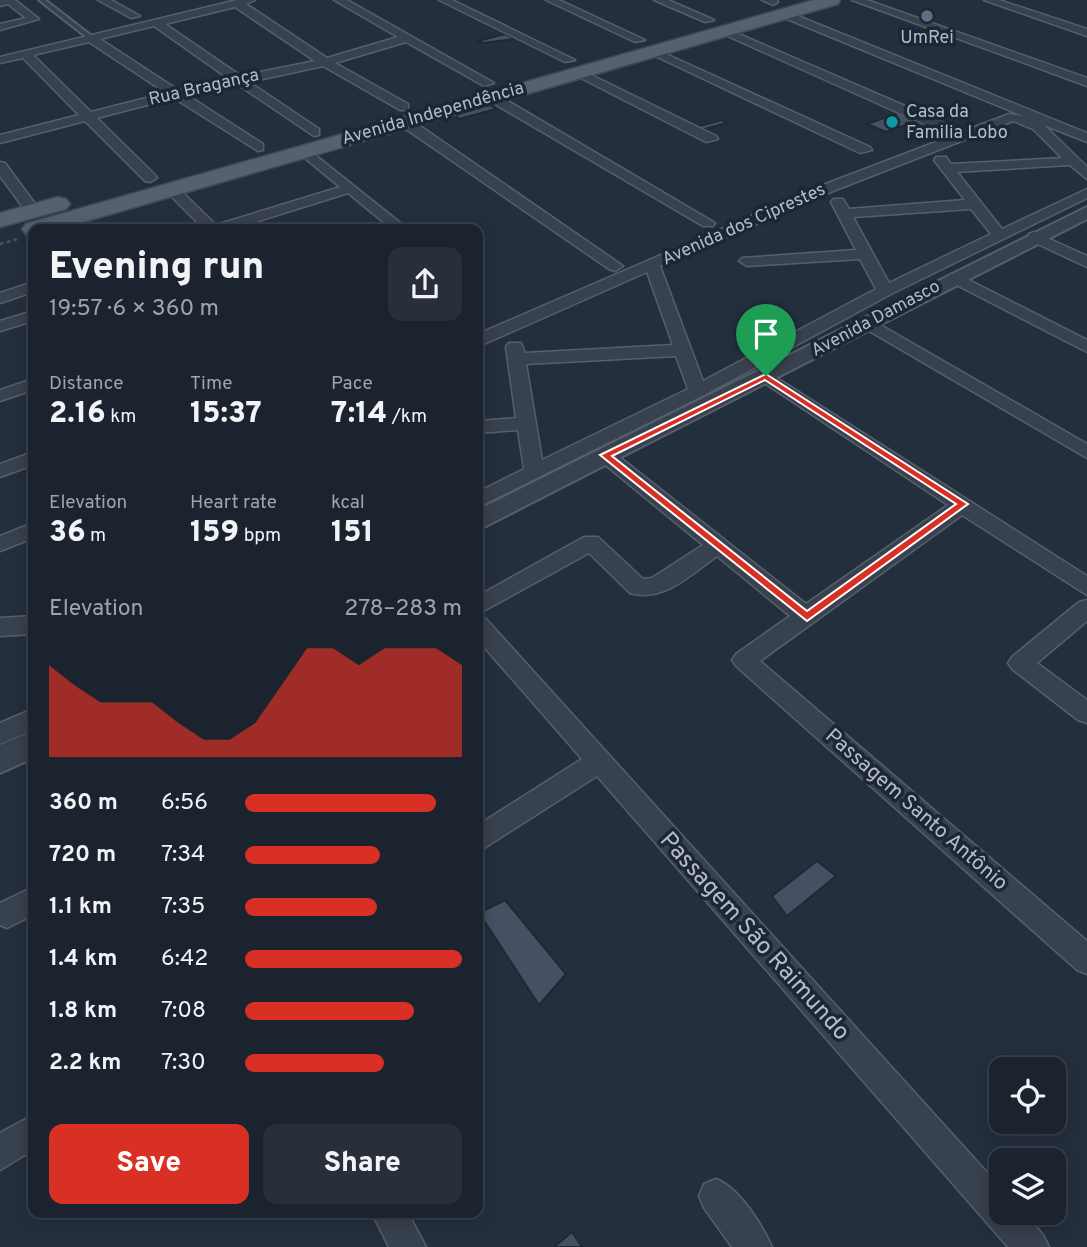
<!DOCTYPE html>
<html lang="en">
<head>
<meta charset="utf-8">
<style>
  :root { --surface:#1b232e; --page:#282f3a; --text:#f1f3f6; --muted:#a0a4aa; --line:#39404a; --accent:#d93025 }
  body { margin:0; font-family:Overpass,sans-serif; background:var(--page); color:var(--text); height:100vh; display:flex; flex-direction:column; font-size:26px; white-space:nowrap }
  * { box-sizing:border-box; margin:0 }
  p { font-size:23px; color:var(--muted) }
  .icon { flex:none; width:38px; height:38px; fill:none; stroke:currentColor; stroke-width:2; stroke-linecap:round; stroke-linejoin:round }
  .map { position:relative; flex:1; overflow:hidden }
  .details { position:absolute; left:28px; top:224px; width:455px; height:994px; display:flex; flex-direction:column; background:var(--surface); border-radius:14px; box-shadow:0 4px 18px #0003,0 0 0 2px var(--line) }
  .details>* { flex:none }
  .buttons { position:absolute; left:989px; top:1057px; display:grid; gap:14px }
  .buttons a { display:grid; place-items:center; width:77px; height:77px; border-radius:14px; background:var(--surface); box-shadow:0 4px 18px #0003,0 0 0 2px var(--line); font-size:35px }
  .pin { position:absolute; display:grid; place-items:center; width:60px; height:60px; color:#fff; margin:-72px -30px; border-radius:50% 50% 50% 0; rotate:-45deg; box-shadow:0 0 7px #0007 }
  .pin .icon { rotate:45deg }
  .round { display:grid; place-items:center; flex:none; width:74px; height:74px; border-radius:14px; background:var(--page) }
  .overview { display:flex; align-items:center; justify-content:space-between; height:119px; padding:0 21px }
  h1 { font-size:38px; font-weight:800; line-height:52px }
  .stats { display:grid; grid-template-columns:repeat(3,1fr); gap:10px; height:119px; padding:7px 21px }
  .stats div { display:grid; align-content:center }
  .stats b { font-size:30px; font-weight:800 }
  .stats small { font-size:19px; font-weight:400 }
  .stats p { font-size:19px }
  .chart { height:196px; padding:14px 21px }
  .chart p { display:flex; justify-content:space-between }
  .chart svg { width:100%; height:126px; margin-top:7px; fill:var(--accent); opacity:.7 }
  .cta { display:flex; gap:14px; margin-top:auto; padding:14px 21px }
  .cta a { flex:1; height:80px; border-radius:14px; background:var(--accent); color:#fff; font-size:28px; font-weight:800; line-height:80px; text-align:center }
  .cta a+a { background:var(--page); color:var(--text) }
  ul { padding:0 21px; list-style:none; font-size:23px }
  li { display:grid; grid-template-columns:112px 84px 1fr; align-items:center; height:52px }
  li i { height:18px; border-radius:9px; background:var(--accent) }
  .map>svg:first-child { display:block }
  .building { fill:#455162; stroke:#1f2835; stroke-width:2 }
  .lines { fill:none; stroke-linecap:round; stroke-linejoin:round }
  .service-casing { stroke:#565f6c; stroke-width:4 }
  .minor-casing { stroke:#565f6c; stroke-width:3 }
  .tertiary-casing { stroke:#565f6c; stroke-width:4 }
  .primary-casing { stroke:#414a57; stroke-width:3 }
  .path { stroke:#44595c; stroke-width:2.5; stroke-dasharray:3.5 3.5; stroke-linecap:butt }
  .service { fill:#38414e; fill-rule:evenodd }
  .minor { fill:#38414e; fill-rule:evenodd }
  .tertiary { fill:#38414e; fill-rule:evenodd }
  .primary { fill:#56606e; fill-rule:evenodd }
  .route { fill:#d93025; stroke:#fff; stroke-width:2; fill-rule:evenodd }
  .service-dot { fill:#5c6f8a; stroke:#1d2633; stroke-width:2.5 }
  .culture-dot { fill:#0f9aa8; stroke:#1d2633; stroke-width:2.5 }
  .labels { text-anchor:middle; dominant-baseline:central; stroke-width:7; stroke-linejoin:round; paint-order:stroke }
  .far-poi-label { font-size:18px; fill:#b4bcc9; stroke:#1d2633 }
  .far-street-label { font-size:18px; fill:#b4bcc9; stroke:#1d2633 }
  .street-label { font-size:21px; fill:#b4bcc9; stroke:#1d2633 }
  .near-street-label { font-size:24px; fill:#b4bcc9; stroke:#1d2633 }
</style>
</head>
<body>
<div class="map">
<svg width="1087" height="1247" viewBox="0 0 1087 1247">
  <rect width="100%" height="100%" fill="#242f3e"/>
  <path class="building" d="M505,34L515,39L483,43L478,41Z
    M487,103L496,109L459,119L454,113Z
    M898,113L917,121L886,132L867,124Z
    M722,120L726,123L698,131L692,128Z
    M817,861L836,876L787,916L772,896Z
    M505,900L566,974L539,1005L479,913Z
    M572,1232L582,1247H554Z"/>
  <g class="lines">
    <defs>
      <path id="service" d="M39,0H45L93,37V39H89Z"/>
      <path id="minor" d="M0,0H15L39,19L0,30V24L26,18L8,4L0,6Z
        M98,0H111L140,16L131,18Z
        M237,0H255L246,4L327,58L398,37L334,0H347L494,83L484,86L406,42L335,63L408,104V110H400L323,66L249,82L319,129V135L314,136L237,84L187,95L263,144V150L258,151L174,98L97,118L155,175L157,178L150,182L145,181L85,121L0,143V135L79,115L23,58L0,63V57ZM235,7L315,61L241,76L165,24ZM154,26L229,79L178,90L100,39ZM89,42L166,93L91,112L33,55Z
        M439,0H452L575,60L565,62Z
        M546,0H559L645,40L635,42Z
        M654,0H668L714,20L705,22Z
        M762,0H777L778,2L773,5Z
        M852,0H867L1087,78V86Z
        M984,0H999L1087,29V36Z
        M780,12H788L1087,133V142L1044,125L1087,167V179L1070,165L957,172L1002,229L1087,189V198L891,294L704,395L478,507V492L524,469L518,430L478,433V421L516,418L506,347L509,343H521L525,353L673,345L647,272L484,344L478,345V334L823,185L1009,114L1023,116L780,16ZM1013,121L1033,129L1062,158L951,164L946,157H936L934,160L965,200L849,209L843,199H833L831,202L856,250L742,258L739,261L747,266L860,259L876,289L703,381L660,266L833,191ZM971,209L991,234L889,283L853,217ZM676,356L688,389L542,460L526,364Z
        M725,28L949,125L950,128L939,131L721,33L720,31Z
        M653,48L870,147L872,150L860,153L649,53L647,51Z
        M577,68L716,136L718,139L706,142L573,74L571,72Z
        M488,94H496L715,223L713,226H703L488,100Z
        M400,119H410L623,266L615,271L609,269L400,125Z
        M305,147L408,229H392L348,193L233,229H204L165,190L177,187L216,225L340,187L300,154V148Z
        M0,162L5,163L38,208V214H28L0,176Z
        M1034,232L1087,256V267L1029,240V234Z
        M955,273L1087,340V352L949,281V275Z
        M33,282V292L0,303V293Z
        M33,311V321L0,331V321Z
        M870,319L1087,444V458L864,328L862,324L864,320Z
        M766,371L1087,576V595L962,515L760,661L1087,941V974L1077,970L736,666L732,660L736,654L790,616L717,556C692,574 663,603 630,593L589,553L478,614V596L584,537H598L643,579L652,578L703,545L598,459L595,455L605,449L612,451L806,604L948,505L760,380L757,376L760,372Z
        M33,379V390L0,401V390Z
        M33,452V465L0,477V464Z
        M33,523V538L0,551V536Z
        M1087,600V621L1037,663L1087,700V723L1078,720L1012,669L1008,663L1012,657L1079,602Z
        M33,616V634L0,636V618Z
        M478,616L486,619L1001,1188V1213H1024L1043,1235L1049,1247H1008L597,776L478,852V825L582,759L478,640Z
        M33,709V730L0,744V723Z
        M33,887V915L7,928L0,925V903Z
        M33,1115V1150L0,1170V1133Z
        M716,1179C739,1188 762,1224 772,1247H732L704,1208L699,1196L704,1184Z
        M372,1213H408L426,1247H389Z"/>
      <path id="tertiary" d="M1087,207V219L478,530V510Z
        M33,731V758L0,773V745Z"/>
      <path id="primary" d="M814,0H840L838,4L59,229H33V236L26,234L22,229L26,224Z
        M58,197L66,199L70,204L66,209L0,227V213Z"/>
    </defs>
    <use href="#service" class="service-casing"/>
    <use href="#minor" class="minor-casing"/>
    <use href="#tertiary" class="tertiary-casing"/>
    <use href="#primary" class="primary-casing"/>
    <path class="path" d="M0,244L18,239"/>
    <use href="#service" class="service"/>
    <use href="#minor" class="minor"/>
    <use href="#tertiary" class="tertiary"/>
    <use href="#primary" class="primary"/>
  </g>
  <path class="route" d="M766,374L968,504L807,621L600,455ZM765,380L956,504L807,611L612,456Z"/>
  <circle class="service-dot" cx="927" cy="16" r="7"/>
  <circle class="culture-dot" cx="892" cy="122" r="7"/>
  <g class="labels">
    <g class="far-poi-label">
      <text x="927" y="38">UmRei</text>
      <text x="906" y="112" text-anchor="start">Casa da<tspan x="906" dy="21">Familia Lobo</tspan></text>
    </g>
    <g class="far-street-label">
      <text transform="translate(204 88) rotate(-13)">Rua Bragança</text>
      <text transform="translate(433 114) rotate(-16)">Avenida Independência</text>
      <text transform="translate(744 225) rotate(-24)">Avenida dos Ciprestes</text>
      <text transform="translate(876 319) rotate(-28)">Avenida Damasco</text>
    </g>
    <g class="street-label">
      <text transform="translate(916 810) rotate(41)">Passagem Santo Antônio</text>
    </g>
    <g class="near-street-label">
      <text transform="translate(754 937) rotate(48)">Passagem São Raimundo</text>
    </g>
  </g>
</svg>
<div class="buttons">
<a><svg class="icon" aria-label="locate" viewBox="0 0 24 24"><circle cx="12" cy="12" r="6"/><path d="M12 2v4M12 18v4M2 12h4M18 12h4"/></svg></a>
<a><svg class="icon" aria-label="layers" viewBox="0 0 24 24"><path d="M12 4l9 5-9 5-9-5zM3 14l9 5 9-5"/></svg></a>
</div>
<div class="pin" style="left:766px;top:376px;background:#1e9e55"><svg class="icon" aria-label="arrive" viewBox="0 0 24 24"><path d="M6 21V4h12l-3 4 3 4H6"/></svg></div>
<section class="details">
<div class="overview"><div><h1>Evening run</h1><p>19:57 · 6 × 360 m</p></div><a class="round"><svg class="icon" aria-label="share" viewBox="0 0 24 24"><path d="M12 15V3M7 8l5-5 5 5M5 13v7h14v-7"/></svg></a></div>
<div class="stats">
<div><p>Distance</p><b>2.16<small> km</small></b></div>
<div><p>Time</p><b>15:37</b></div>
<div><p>Pace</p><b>7:14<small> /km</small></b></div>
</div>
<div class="stats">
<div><p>Elevation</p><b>36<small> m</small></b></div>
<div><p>Heart rate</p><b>159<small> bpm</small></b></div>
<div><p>kcal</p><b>151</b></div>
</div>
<div class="chart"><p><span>Elevation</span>278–283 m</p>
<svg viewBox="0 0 160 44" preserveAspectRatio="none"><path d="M0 44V12L10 19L20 25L30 25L40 25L50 32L60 38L70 38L80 32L90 19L100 6L110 6L120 12L130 6L140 6L150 6L160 12V44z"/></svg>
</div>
<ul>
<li><b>360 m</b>6:56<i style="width:88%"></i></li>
<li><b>720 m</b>7:34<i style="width:62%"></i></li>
<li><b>1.1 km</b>7:35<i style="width:61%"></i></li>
<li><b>1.4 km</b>6:42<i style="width:100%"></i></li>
<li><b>1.8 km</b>7:08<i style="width:78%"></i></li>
<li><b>2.2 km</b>7:30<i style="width:64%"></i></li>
</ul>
<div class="cta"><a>Save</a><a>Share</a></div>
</section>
</div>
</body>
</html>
